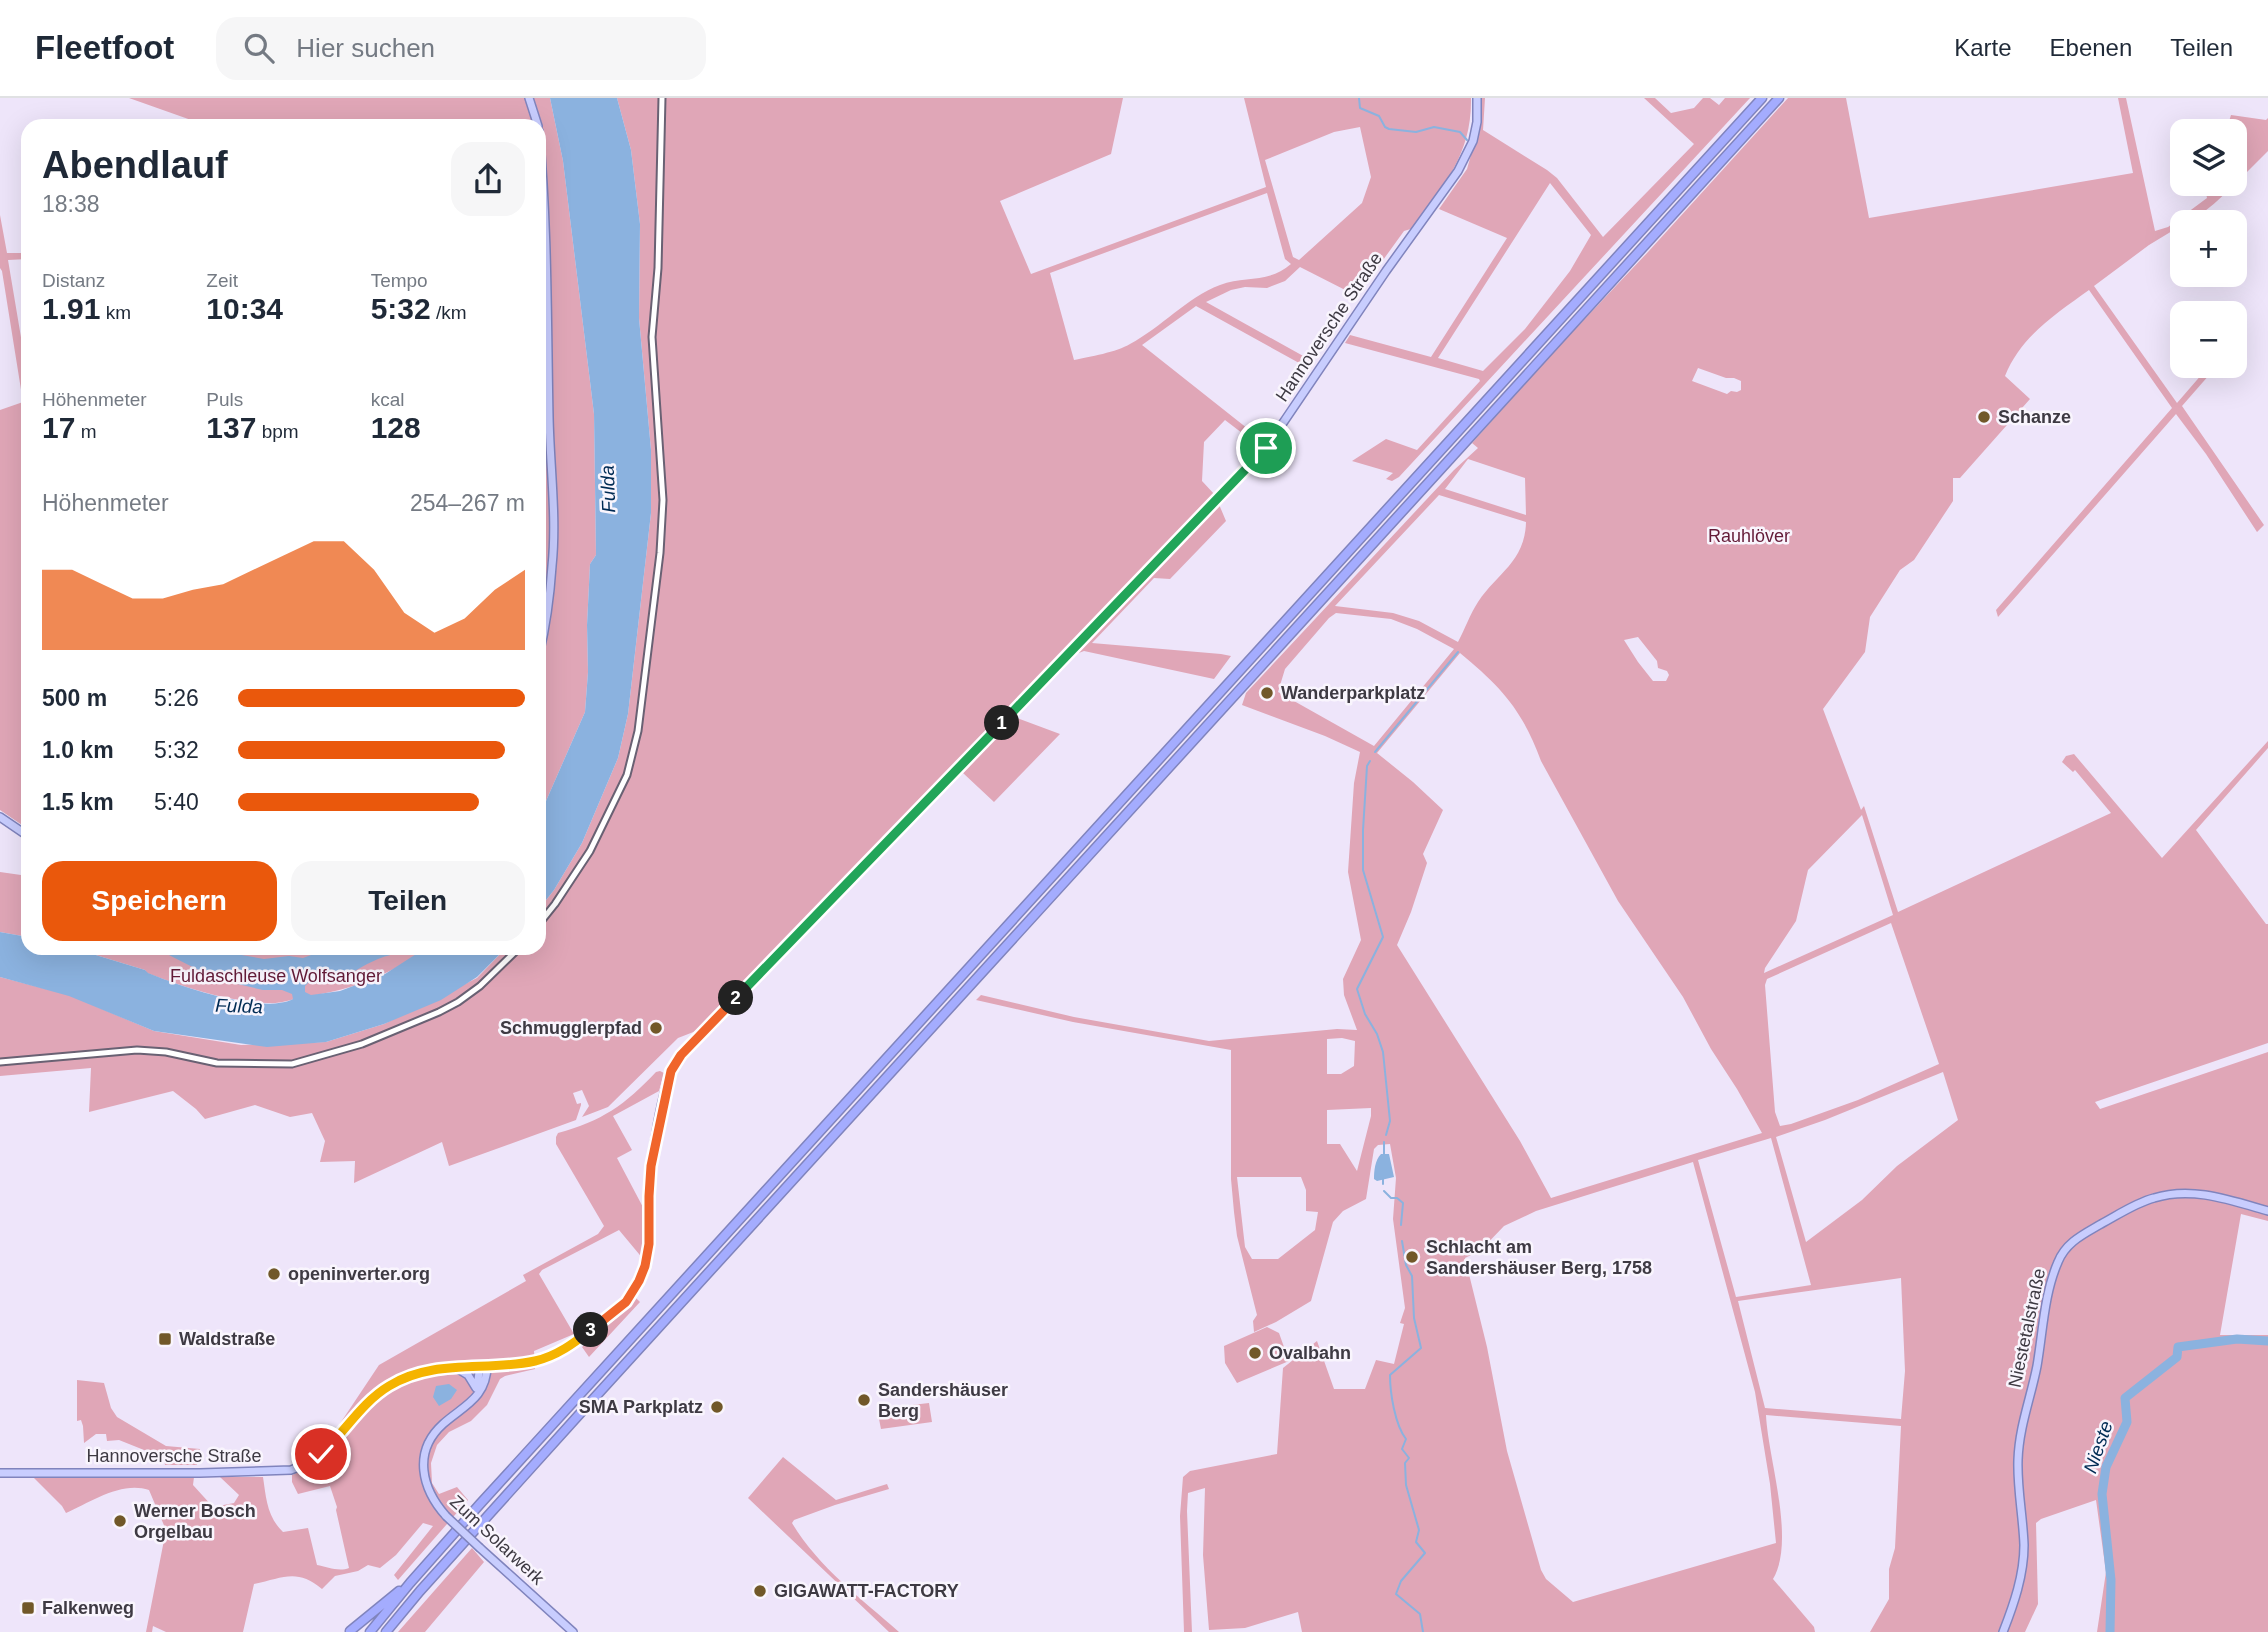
<!DOCTYPE html>
<html lang="de">
<head>
<meta charset="utf-8">
<style>
  :root { --surface:#fff; --page:#f6f6f7; --text:#1f2937; --muted:#747a83; --line:#e0e1e3; --accent:#ea580c }
  body { margin:0; font-family:Helvetica,sans-serif; background:var(--page); color:var(--text); height:100vh; display:flex; flex-direction:column; font-size:26px; white-space:nowrap }
  * { box-sizing:border-box; margin:0 }
  p { font-size:23px; color:var(--muted) }
  .icon { flex:none; width:38px; height:38px; fill:none; stroke:currentColor; stroke-width:2; stroke-linecap:round; stroke-linejoin:round }
  .map { position:relative; flex:1; overflow:hidden }
  .side { position:absolute; left:21px; top:21px; width:525px; height:836px; display:flex; flex-direction:column; background:var(--surface); border-radius:21px; box-shadow:0 7px 28px #0002 }
  .side>* { flex:none }
  .controls { position:absolute; left:2170px; top:21px; display:grid; gap:14px }
  .controls a { display:grid; place-items:center; width:77px; height:77px; border-radius:14px; background:var(--surface); box-shadow:0 7px 28px #0002; font-size:35px }
  .pin { position:absolute; display:grid; place-items:center; width:60px; height:60px; color:#fff; margin:-30px; border:4px solid #fff; border-radius:50%; box-shadow:0 2px 7px #0007 }
  .km { position:absolute; width:35px; height:35px; margin:-18px; border-radius:50%; background:#222; color:#fff; font-size:19px; line-height:35px; text-align:center }
  .round { display:grid; place-items:center; flex:none; width:74px; height:74px; border-radius:21px; background:var(--page) }
  .headline { display:flex; align-items:center; justify-content:space-between; height:119px; padding:0 21px }
  h1 { font-size:38px; font-weight:700; line-height:52px }
  .figures { display:grid; grid-template-columns:repeat(3,1fr); gap:10px; height:119px; padding:7px 21px }
  .figures div { display:grid; align-content:center }
  .figures b { font-size:30px; font-weight:700 }
  .figures small { font-size:19px; font-weight:400 }
  .figures p { font-size:19px }
  .chart { height:196px; padding:14px 21px }
  .chart p { display:flex; justify-content:space-between }
  .chart svg { width:100%; height:126px; margin-top:7px; fill:var(--accent); opacity:.7 }
  .action { display:flex; gap:14px; margin-top:auto; padding:14px 21px }
  .action a { flex:1; height:80px; border-radius:21px; background:var(--accent); color:#fff; font-size:28px; font-weight:700; line-height:80px; text-align:center }
  .action a+a { background:var(--page); color:var(--text) }
  ul { padding:0 21px; list-style:none; font-size:23px }
  li { display:grid; grid-template-columns:112px 84px 1fr; align-items:center; height:52px }
  li i { height:18px; border-radius:9px; background:var(--accent) }
  header { display:flex; align-items:center; gap:42px; box-sizing:border-box; height:98px; padding:0 35px; background:var(--surface); border-bottom:2px solid var(--line) }
  header strong { font-size:33px }
  nav { display:flex; gap:38px; margin-inline-start:auto; font-size:24px }
  .search { width:490px; height:63px; background:var(--page); display:flex; align-items:center; gap:18px; box-sizing:border-box; padding:0 24px; border-radius:21px; color:var(--muted); font-size:26px }
  .map>svg:first-child { display:block }
  .green { fill:#e0a6b7; fill-rule:evenodd }
  .water { fill:#8bb2df }
  .lines { fill:none; stroke-linecap:round; stroke-linejoin:round }
  .stream { stroke:#8bb2df; stroke-width:2 }
  .river { stroke:#8bb2df; stroke-width:9 }
  .minor-casing { stroke:#696173; stroke-width:9 }
  .major-casing { stroke:#8084bd; stroke-width:10 }
  .highway-casing { stroke:#8084bd; stroke-width:11 }
  .minor { stroke:#fff; stroke-width:5 }
  .major { stroke:#c8cdfe; stroke-width:7 }
  .highway { stroke:#a4acfe; stroke-width:8 }
  .major-bridge-casing { stroke:#8084bd; stroke-width:10; stroke-linecap:butt }
  .major-bridge { stroke:#c8cdfe; stroke-width:7 }
  .split-1-casing { stroke:#fff; stroke-width:14 }
  .split-2-casing { stroke:#fff; stroke-width:14 }
  .split-3-casing { stroke:#fff; stroke-width:14 }
  .split-4-casing { stroke:#fff; stroke-width:14 }
  .split-1 { stroke:#22a559; stroke-width:9 }
  .split-2 { stroke:#22a559; stroke-width:9 }
  .split-3 { stroke:#f0652b; stroke-width:9 }
  .split-4 { stroke:#f5b400; stroke-width:9 }
  .poi-dot { fill:#715829; stroke:#f9f5fd; stroke-width:2.5 }
  .labels { text-anchor:middle; dominant-baseline:central; stroke-width:5; stroke-linejoin:round; paint-order:stroke }
  .street-label { font-size:18px; fill:#3e3a43; stroke:#f9f5fd }
  .poi-label { font-size:18px; font-weight:bold; fill:#3e3a43; stroke:#f9f5fd; text-anchor:start }
  .park-label { font-size:18px; fill:#641b38; stroke:#f9f5fd }
  .water-label { font-size:19px; font-style:italic; fill:#002b54; stroke:#f9f5fd }
</style>
</head>
<body>
<header>
<strong>Fleetfoot</strong>
<div class="search"><svg class="icon" aria-label="search" viewBox="0 0 24 24"><circle cx="10" cy="10" r="6"/><path d="M15 15l6 6"/></svg>Hier suchen</div>
<nav><a>Karte</a><a>Ebenen</a><a>Teilen</a></nav>
</header>
<div class="map">
<svg width="2268" height="1534" viewBox="0 0 2268 1534">
  <rect width="100%" height="100%" fill="#eee5fa"/>
  <path class="green" d="M129,0H550L563,63L594,316L596,457L590,466L587,527L588,574L585,614L539,719V28H208Z
    M617,0H1123L1111,56L1000,103L1031,176L1266,89L1244,0H1471C1472,56 1444,86 1414,130L1404,133L1357,198L1300,169L1285,183L1267,190L1245,189L1231,192L1206,204L1314,264L1310,271L1196,208L1142,247L1262,342L1259,348L1225,322L1204,344L1202,383L1215,397L1226,423L1170,481L1154,480L1092,545L1221,556L1231,558L1214,581L1084,553L1076,556L1064,552L792,836L696,933L678,940L608,1009L582,1019L589,1008L582,992L573,995L577,1006L581,1005V1007L576,1022L449,1068L442,1044L354,1085L355,1063L320,1064L325,1043L312,1015L290,1019L255,1007L205,1021L196,1011L173,993L89,1014L91,970L0,978V879L69,897L154,933L241,947L326,944L384,926L477,880L505,851L539,850V811L554,792L582,745L618,660L628,616L651,415V352L639,220L640,126L631,52ZM1360,29L1371,79L1362,105L1299,162L1293,159L1265,62L1334,34ZM1267,95L1285,161L1291,166C1268,186 1245,177 1220,187C1186,200 1162,229 1130,246C1117,254 1089,259 1074,262L1050,175Z
    M1480,0H1485L1483,32L1547,72L1557,80L1603,139L1694,46L1644,0H1655L1671,15L1694,10L1703,0H1710L1719,7L1725,0H1750L1399,379L1392,383L1386,381L1393,375L1352,363L1386,341L1417,352L1480,283L1479,281L1345,245L1350,237L1431,259L1507,140L1439,111L1467,71L1479,29ZM1550,85L1591,137L1570,173L1525,231L1483,273L1438,260Z
    M1788,0H1846L1869,120L2133,75L2118,0H2126L2155,133L2168,129L2207,100L2204,86H2235C2221,99 2201,121 2182,124V127L2149,147L2094,188L2177,305L2209,268H2217L2182,308L2264,427L2257,434L2206,356L2176,316L1998,519L1996,512L2172,310L2089,192C2056,216 2021,238 2005,278L2030,301L1960,380H1953V403L1914,462L1900,472L1870,519L1865,554L1823,611L1861,712L1864,708L1898,814L2111,715L2075,672L2073,674L2062,664L2066,658L2074,656L2162,760L2268,643V650L2196,732L2266,826H2268V945L2095,1004L2100,1011L2268,954V1123L2241,1116L2220,1237H2268V1534H2097L2106,1474L2096,1402L2041,1421L2036,1425L2038,1506L2025,1534H1870L1889,1501V1471L1895,1450L1901,1328L1766,1317C1768,1361 1796,1442 1773,1481L1814,1529L1815,1534H1302L1298,1514L1245,1530L1209,1532L1203,1457L1205,1390L1188,1395L1187,1413L1192,1534H1184L1180,1418L1183,1379L1190,1373L1277,1356L1283,1270L1317,1243L1334,1291H1365L1376,1262L1394,1266L1404,1226L1400,1225L1405,1210L1393,1121L1396,1080L1390,1046L1378,1047L1374,1051L1366,1101L1343,1113L1333,1124L1311,1203L1276,1224L1254,1234L1253,1223L1257,1217L1237,1138L1234,1114L1231,1081V952L1073,924L976,902L981,897L1074,919L1209,943L1337,931L1357,932L1344,897L1343,881L1361,842L1348,774L1354,685L1360,654L1325,638L1242,607L1246,595L1454,372L1478,350L1472,345L1546,262L1648,154ZM1698,270L1726,280H1734L1741,283V292L1737,294L1731,293L1727,296L1692,283ZM1468,361L1525,380L1526,417L1445,391ZM1439,397L1526,424C1525,464 1497,475 1478,504C1470,516 1465,531 1458,544L1419,523L1393,515L1335,508ZM1336,515L1391,521L1417,531L1454,551L1374,648L1278,594L1285,571L1329,520ZM1638,539L1657,563L1658,570L1667,573L1669,577L1666,583H1653L1638,564L1624,542ZM1460,555C1501,589 1522,611 1541,663L1618,803L1683,899L1711,951L1737,991L1762,1035L1551,1100L1520,1043L1397,847L1411,814L1427,765L1423,756L1443,712L1413,684L1377,655ZM1862,717L1893,817L1764,875L1765,870L1796,823L1808,772ZM1891,825L1939,966L1858,1002L1791,1026L1780,1028L1775,1014L1765,887L1767,881ZM1342,940L1355,943L1354,968L1341,976H1327V941ZM1943,974L1958,1022L1897,1068L1862,1102L1806,1144L1776,1039L1825,1022ZM1371,1010V1018L1357,1073L1340,1046H1327V1012ZM1771,1040L1811,1187L1736,1199L1698,1062ZM1693,1064L1755,1294L1770,1386L1776,1445L1573,1504L1546,1481L1541,1472L1507,1353L1487,1249L1465,1160L1481,1152L1504,1128L1536,1113ZM1237,1079H1301L1306,1092V1113L1318,1114L1315,1132L1278,1161H1252L1245,1149ZM1901,1180L1905,1273L1901,1321L1765,1310L1738,1203Z
    M2231,17L2266,22L2268,20V53L2235,86V33H2226Z
    M0,117L7,155H28V161L8,162L28,281V731L0,712V312L23,304L2,173L0,170Z
    M1017,620L1060,636L994,704L963,675L1009,626Z
    M0,774L28,778V839L0,834Z
    M76,851H424C385,881 348,892 300,900C288,902 280,906 268,905C226,903 186,890 147,875L145,872Z
    M660,973L664,975L659,993L613,1018L632,1052L617,1060L645,1113L646,1149L644,1162L619,1132L542,1172L539,1176L574,1236L534,1253L535,1271L505,1278L500,1281L487,1307L471,1323L449,1334L437,1347L431,1365L432,1385L439,1396L457,1389L468,1402L398,1482L394,1477L433,1428L423,1425L396,1457L380,1470L368,1467L358,1473L335,1478L322,1491C297,1470 283,1480 254,1486L243,1534H166L153,1528L152,1534H146L166,1432L149,1392C121,1383 91,1404 66,1415L62,1408L33,1379H194L193,1387L213,1409L234,1405L239,1397L220,1379H263C266,1399 267,1419 283,1434L308,1430L317,1467C327,1469 339,1474 349,1470L336,1412L337,1409L330,1388L298,1396L292,1384V1377L312,1368L324,1359L325,1348L379,1267L526,1183L523,1177L598,1136L604,1128L556,1046V1039L558,1035C602,1023 625,1007 656,974Z
    M635,1199L640,1204L589,1259L582,1249L619,1218Z
    M1267,1229L1279,1235L1289,1263L1237,1285L1225,1265L1224,1248Z
    M77,1282L104,1285L111,1310L117,1319L166,1348L200,1351L197,1367H165L164,1360L119,1342L107,1343L106,1336H96L84,1345L83,1328L81,1322L77,1323Z
    M929,1305L932,1324L881,1331L877,1311Z
    M783,1359L836,1402L887,1386L889,1391L835,1407L794,1422L792,1425C818,1469 862,1501 899,1534H889L748,1400Z
    M472,1450L484,1464L425,1534H398Z"/>
  <path class="water" d="M550,0H617L631,52L640,126L639,220L651,352V415L628,616L618,660L582,745L554,792L539,811V719L585,614L588,574L587,527L590,466L596,457L594,316L563,63Z
    M0,834L28,839V850L76,851L145,872L148,875C180,888 262,917 293,901L292,896L282,892H263L216,881L165,855L167,851H207L264,861L289,858L303,860L319,854L339,851H403C396,857 387,857 378,861C354,871 336,889 310,883L305,888V894L311,897L340,893L385,876L424,851H505L477,879L441,902L384,926L326,944L267,949L154,933L69,898L0,879Z
    M1381,1056H1389L1394,1079L1377,1083L1374,1081C1374,1073 1375,1062 1381,1056Z
    M449,1286L457,1292L451,1301L439,1308L433,1299L436,1288Z"/>
  <g class="lines">
    <path class="stream" d="M1359,0L1360,10L1379,18L1385,29L1389,31L1416,34L1434,29L1460,34L1467,42
      M1375,654L1458,554
      M1370,663L1367,668L1363,732V772L1383,839L1357,891L1365,916L1377,936L1383,954L1390,1023L1386,1037
      M1384,1044V1056
      M1383,1081V1086
      M1384,1093L1391,1100H1397L1403,1105L1401,1127
      M1402,1143L1406,1167L1412,1178L1414,1220L1421,1250L1390,1277C1390,1295 1395,1327 1406,1341L1402,1351L1409,1360L1405,1365L1406,1387L1419,1432L1416,1444L1425,1455L1401,1483L1396,1496L1420,1516L1423,1534"/>
    <path class="river" d="M2110,1534L2111,1482L2102,1396L2106,1369L2127,1324L2125,1300L2177,1259L2178,1249L2237,1241L2268,1243"/>
    <defs>
      <path id="minor" d="M539,826L555,806L590,753L627,677L638,633L660,455L663,402L652,239L658,170L662,0
        M0,964L137,952L166,954L217,965L292,966L362,946L439,914L458,904L480,888L519,850"/>
      <path id="major" d="M529,0L538,28
        M539,33C548,129 547,224 549,319C550,369 557,419 552,468C550,498 546,528 539,557
        M0,719L28,738
        M458,1271L468,1277L476,1290
        M477,1289L480,1267
        M0,1375H200L291,1372C339,1356 353,1306 395,1285C439,1262 488,1274 535,1263C559,1257 579,1241 599,1227C619,1211 636,1195 644,1170C652,1146 648,1121 649,1096C650,1066 661,987 677,962L1266,350L1386,173L1458,73L1473,43L1477,24V0
        M446,1418C422,1391 412,1354 443,1326C463,1308 487,1300 487,1267
        M480,1450L573,1534
        M2003,1534C2014,1506 2024,1477 2024,1447C2023,1418 2017,1390 2018,1362C2019,1329 2031,1299 2037,1268C2043,1233 2044,1196 2058,1164C2066,1144 2084,1136 2101,1126C2118,1117 2135,1105 2154,1100C2192,1088 2230,1102 2268,1113"/>
      <path id="highway" d="M350,1533L399,1493
        M370,1534L410,1485L480,1406L1762,0
        M386,1534L420,1493L576,1320L1779,0"/>
    </defs>
    <use href="#minor" class="minor-casing"/>
    <use href="#major" class="major-casing"/>
    <use href="#highway" class="highway-casing"/>
    <use href="#minor" class="minor"/>
    <use href="#major" class="major"/>
    <use href="#highway" class="highway"/>
    <defs>
      <path id="major-bridge" d="M446,1418L480,1450"/>
    </defs>
    <use href="#major-bridge" class="major-bridge-casing"/>
    <use href="#major-bridge" class="major-bridge"/>
  </g>
  <g class="lines">
    <defs>
      <path id="split-1" d="M1002,625L1266,350"/>
      <path id="split-2" d="M736,900L1002,625"/>
      <path id="split-3" d="M591,1232L626,1204L639,1183L645,1168L649,1146V1098L651,1068L671,973L681,957L736,900"/>
      <path id="split-4" d="M321,1356C344,1335 362,1304 389,1288C434,1260 487,1274 535,1263C557,1258 574,1245 591,1232"/>
    </defs>
    <use href="#split-1" class="split-1-casing"/>
    <use href="#split-2" class="split-2-casing"/>
    <use href="#split-3" class="split-3-casing"/>
    <use href="#split-4" class="split-4-casing"/>
    <use href="#split-1" class="split-1"/>
    <use href="#split-2" class="split-2"/>
    <use href="#split-3" class="split-3"/>
    <use href="#split-4" class="split-4"/>
  </g>
  <g class="poi-dot">
    <circle cx="1984" cy="319" r="7"/>
    <circle cx="1267" cy="595" r="7"/>
    <circle cx="656" cy="930" r="7"/>
    <circle cx="1412" cy="1159" r="7"/>
    <circle cx="274" cy="1176" r="7"/>
    <rect x="158" y="1234" width="14" height="14" rx="3.5"/>
    <circle cx="1255" cy="1255" r="7"/>
    <circle cx="864" cy="1302" r="7"/>
    <circle cx="717" cy="1309" r="7"/>
    <circle cx="120" cy="1423" r="7"/>
    <circle cx="760" cy="1493" r="7"/>
    <rect x="21" y="1503" width="14" height="14" rx="3.5"/>
  </g>
  <g class="labels">
    <g class="street-label">
      <text transform="translate(1329 229) rotate(-56)">Hannoversche Straße</text>
      <text transform="translate(2027 1230) rotate(-78)">Niestetalstraße</text>
      <text x="174" y="1358">Hannoversche Straße</text>
      <text transform="translate(497 1442) rotate(43)">Zum Solarwerk</text>
    </g>
    <g class="poi-label">
      <text x="1998" y="319">Schanze</text>
      <text x="1281" y="595">Wanderparkplatz</text>
      <text x="642" y="930" text-anchor="end">Schmugglerpfad</text>
      <text x="1426" y="1149">Schlacht am<tspan x="1426" dy="21">Sandershäuser Berg, 1758</tspan></text>
      <text x="288" y="1176">openinverter.org</text>
      <text x="179" y="1241">Waldstraße</text>
      <text x="1269" y="1255">Ovalbahn</text>
      <text x="878" y="1292">Sandershäuser<tspan x="878" dy="21">Berg</tspan></text>
      <text x="703" y="1309" text-anchor="end">SMA Parkplatz</text>
      <text x="134" y="1413">Werner Bosch<tspan x="134" dy="21">Orgelbau</tspan></text>
      <text x="774" y="1493">GIGAWATT-FACTORY</text>
      <text x="42" y="1510">Falkenweg</text>
    </g>
    <g class="park-label">
      <text x="1749" y="438">Rauhlöver</text>
      <text x="276" y="878">Fuldaschleuse Wolfsanger</text>
    </g>
    <g class="water-label">
      <text transform="translate(608 391) rotate(-92)">Fulda</text>
      <text transform="translate(239 908) rotate(2)">Fulda</text>
      <text transform="translate(2098 1349) rotate(-71)">Nieste</text>
    </g>
  </g>
</svg>
<div class="controls">
<a><svg class="icon" aria-label="layers" viewBox="0 0 24 24"><path d="M12 4l9 5-9 5-9-5zM3 14l9 5 9-5"/></svg></a>
<a>+</a>
<a>−</a>
</div>
<div class="pin" style="left:1266px;top:350px;background:#1e9e55"><svg class="icon" aria-label="arrive" viewBox="0 0 24 24"><path d="M6 21V4h12l-3 4 3 4H6"/></svg></div>
<div class="pin" style="left:321px;top:1356px;background:#d93025"><svg class="icon" aria-label="check" viewBox="0 0 24 24"><path d="M5 12l5 5 9-10"/></svg></div>
<b class="km" style="left:1002px;top:625px">1</b>
<b class="km" style="left:736px;top:900px">2</b>
<b class="km" style="left:591px;top:1232px">3</b>
<section class="side">
<div class="headline"><div><h1>Abendlauf</h1><p>18:38</p></div><a class="round"><svg class="icon" aria-label="share" viewBox="0 0 24 24"><path d="M12 15V3M7 8l5-5 5 5M5 13v7h14v-7"/></svg></a></div>
<div class="figures">
<div><p>Distanz</p><b>1.91<small> km</small></b></div>
<div><p>Zeit</p><b>10:34</b></div>
<div><p>Tempo</p><b>5:32<small> /km</small></b></div>
</div>
<div class="figures">
<div><p>Höhenmeter</p><b>17<small> m</small></b></div>
<div><p>Puls</p><b>137<small> bpm</small></b></div>
<div><p>kcal</p><b>128</b></div>
</div>
<div class="chart"><p><span>Höhenmeter</span>254–267 m</p>
<svg viewBox="0 0 160 44" preserveAspectRatio="none"><path d="M0 44V16L10 16L20 21L30 26L40 26L50 23L60 21L70 16L80 11L90 6L100 6L110 16L120 31L130 38L140 33L150 23L160 16V44z"/></svg>
</div>
<ul>
<li><b>500 m</b>5:26<i style="width:100%"></i></li>
<li><b>1.0 km</b>5:32<i style="width:93%"></i></li>
<li><b>1.5 km</b>5:40<i style="width:84%"></i></li>
</ul>
<div class="action"><a>Speichern</a><a>Teilen</a></div>
</section>
</div>
</body>
</html>
